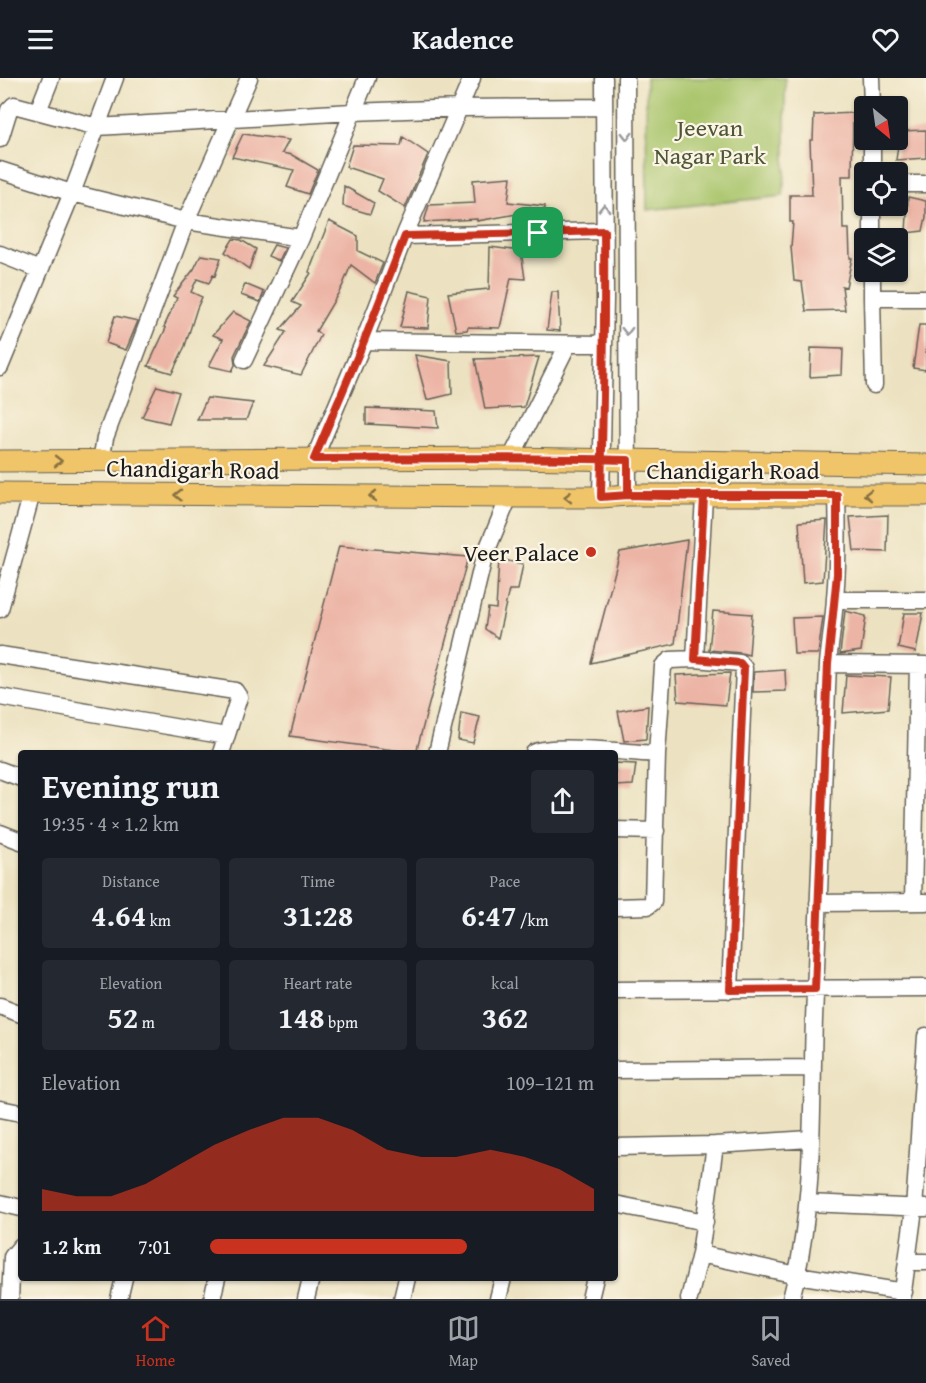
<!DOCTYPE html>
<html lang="en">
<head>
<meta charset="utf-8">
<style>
  :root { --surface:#171b24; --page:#242831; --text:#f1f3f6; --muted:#9ea1a6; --line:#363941; --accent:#c8321e }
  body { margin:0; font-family:"Gentium Book Plus",serif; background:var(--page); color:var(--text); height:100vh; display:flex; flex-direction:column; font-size:22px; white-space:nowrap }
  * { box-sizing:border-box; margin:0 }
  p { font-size:20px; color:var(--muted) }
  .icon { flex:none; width:33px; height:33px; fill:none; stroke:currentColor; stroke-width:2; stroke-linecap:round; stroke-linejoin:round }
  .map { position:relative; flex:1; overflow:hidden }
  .details { position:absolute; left:18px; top:672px; width:600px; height:531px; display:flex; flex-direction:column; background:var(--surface); border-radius:6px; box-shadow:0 2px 4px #0004 }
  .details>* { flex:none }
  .needle { width:39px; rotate:151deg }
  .buttons { position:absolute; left:854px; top:18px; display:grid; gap:12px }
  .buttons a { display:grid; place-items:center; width:54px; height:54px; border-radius:6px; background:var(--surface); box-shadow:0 2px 4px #0004; font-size:30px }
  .pin { position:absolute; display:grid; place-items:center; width:51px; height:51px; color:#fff; margin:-26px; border-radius:12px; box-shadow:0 3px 9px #0006 }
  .round { display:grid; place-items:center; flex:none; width:63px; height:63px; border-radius:6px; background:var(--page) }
  .overview { display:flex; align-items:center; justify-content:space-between; height:102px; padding:0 24px }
  h1 { font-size:33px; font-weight:700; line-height:45px }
  .stats { display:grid; grid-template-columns:repeat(3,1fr); gap:9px; height:102px; padding:6px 24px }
  .stats div { display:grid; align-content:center; border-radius:6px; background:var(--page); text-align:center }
  .stats b { font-size:30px; font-weight:700 }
  .stats small { font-size:16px; font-weight:400 }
  .stats p { font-size:16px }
  .chart { height:168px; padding:12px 24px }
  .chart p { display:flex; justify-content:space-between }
  .chart svg { width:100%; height:108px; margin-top:6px; fill:var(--accent); opacity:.7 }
  ul { padding:0 24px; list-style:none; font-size:20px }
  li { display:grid; grid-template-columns:96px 72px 1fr; align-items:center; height:45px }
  li i { height:15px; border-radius:8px; background:var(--accent) }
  header { display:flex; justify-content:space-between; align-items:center; height:78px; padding:0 24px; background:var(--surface); font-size:27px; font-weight:700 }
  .dock { display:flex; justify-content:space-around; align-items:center; height:84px; border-top:2px solid var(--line); background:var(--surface); font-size:16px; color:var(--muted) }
  .dock a { display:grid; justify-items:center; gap:3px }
  .dock .current { color:var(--accent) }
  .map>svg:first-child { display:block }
  .green { fill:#a9c56c; stroke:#627044; stroke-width:1.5 }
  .building { fill:#ecb4a5 }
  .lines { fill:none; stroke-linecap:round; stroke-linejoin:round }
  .minor-casing { stroke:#656156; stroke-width:19 }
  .major-casing { stroke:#656156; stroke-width:23 }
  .minor { stroke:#fff; stroke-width:16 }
  .major { stroke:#f0c469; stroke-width:21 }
  .oneway { stroke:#999 }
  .oneway2 { stroke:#867042 }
  .route-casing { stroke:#fff; stroke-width:12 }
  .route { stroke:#c8321e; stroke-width:8 }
  .poi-dot { fill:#c8321e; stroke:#fcf5e5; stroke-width:2 }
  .labels { text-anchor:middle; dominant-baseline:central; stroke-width:4.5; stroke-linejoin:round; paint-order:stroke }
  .park-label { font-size:24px; fill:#4d5738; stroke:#fcf5e5 }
  .street-label { font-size:24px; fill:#1c1c1c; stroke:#fcf5e5 }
  .poi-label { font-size:24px; fill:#1c1c1c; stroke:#fcf5e5; text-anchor:end }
</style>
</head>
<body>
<header><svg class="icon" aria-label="menu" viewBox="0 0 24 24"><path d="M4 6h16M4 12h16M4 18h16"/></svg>Kadence<svg class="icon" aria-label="heart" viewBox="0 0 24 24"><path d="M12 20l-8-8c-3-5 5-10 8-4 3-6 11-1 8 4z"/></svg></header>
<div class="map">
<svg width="926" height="1221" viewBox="0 0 926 1221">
  <rect width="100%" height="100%" fill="#fcf5e5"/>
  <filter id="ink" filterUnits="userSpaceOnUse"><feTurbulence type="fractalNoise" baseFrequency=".0167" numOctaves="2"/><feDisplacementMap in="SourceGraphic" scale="12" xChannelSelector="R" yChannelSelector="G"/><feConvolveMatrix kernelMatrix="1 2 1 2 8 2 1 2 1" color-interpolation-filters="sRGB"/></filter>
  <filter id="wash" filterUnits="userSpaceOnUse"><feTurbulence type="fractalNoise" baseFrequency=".008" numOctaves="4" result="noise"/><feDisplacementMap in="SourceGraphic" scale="24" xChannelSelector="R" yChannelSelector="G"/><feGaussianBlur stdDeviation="1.35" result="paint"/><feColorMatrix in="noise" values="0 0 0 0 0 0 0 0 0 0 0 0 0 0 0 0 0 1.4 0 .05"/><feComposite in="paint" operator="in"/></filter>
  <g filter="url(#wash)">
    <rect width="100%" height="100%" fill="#ece2c1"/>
    <path class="green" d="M646,0H785V95L783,118L647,132Z"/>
    <g id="blocks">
      <path class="building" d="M853,35L852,98H842L843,151H849L850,180H852L846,209L842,208L845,232L806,233L802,204L794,203L791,169L793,144H790V117H812L810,62H813L814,37Z
        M926,52V80L896,82L900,53Z
        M243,56L289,62L282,75L292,77L318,92L308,116L287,109L294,92L232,79Z
        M403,59L428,76L405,130L378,113L383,101L346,89L353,67L401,68Z
        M511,99L508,124L545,128V131L477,143V141L424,144L429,127L475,125L473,102Z
        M344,108L374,125L370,136L343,128Z
        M908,119L926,123V139L923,153L906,155Z
        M329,143L358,158V173L383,185L375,205L351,187L342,209L316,253L321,257L301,297L264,288L286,254L280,252L301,228L292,224L311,195L309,194Z
        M233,161L241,162L256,171L249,191L225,174Z
        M274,167L285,170L279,183L268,178Z
        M490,169L521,173L525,201L511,200L500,250L468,249L467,252L456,253L448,215L489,211Z
        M201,177L221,180L215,198L213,197L209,205L197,201L191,214L202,219L197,230L185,268L172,295L148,288L166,250L164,249L177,220L173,218L194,191Z
        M245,206L264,214L260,224L241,217Z
        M409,213L431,218L428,250L400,249Z
        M552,214H558L560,253L547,252Z
        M233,234L251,243L234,278L235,287L232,293L209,288L223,261L213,257Z
        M115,238L138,243L126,272L106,265Z
        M919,247H926V292L913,290Z
        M811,270L843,271L842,297L810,299Z
        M415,277L451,283L452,316L427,322Z
        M539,279L524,329L485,331L475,281Z
        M157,308L179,314L169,345L142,339Z
        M207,320L253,325L246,342H197Z
        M366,330L436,333L438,350L366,346Z
        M888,437L887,474L854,473L850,439Z
        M827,442L823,503L803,505L799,444Z
        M687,462L675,566L591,585L620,474Z
        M339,468L468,479L416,675L290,658Z
        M499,481L523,486L518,512H509L498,560L485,551L488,530L496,531Z
        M713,533L752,536L749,577L741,575L709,572Z
        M845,533L866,538L861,573L840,576Z
        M904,535H923L916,574L898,570Z
        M823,539L818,576H794L792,540Z
        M785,592L786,613L753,614L754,594Z
        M730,595L726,627L678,623L676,597Z
        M846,597L891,599L888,631L843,635Z
        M648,628L646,661L624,663L618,633Z
        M461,635L480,639L473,665L458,662Z
        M615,685L636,686L633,707L615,708Z"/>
    </g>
  </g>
  <g filter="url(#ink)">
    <use href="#blocks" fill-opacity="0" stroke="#656156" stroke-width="1.5"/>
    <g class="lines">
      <defs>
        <path id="minor" d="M626,0L628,417
          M871,0L872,28
          M38,33L51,0
          M0,61L9,32L14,27L97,49L352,34L460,30L604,29
          M872,62V94
          M0,92L72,115L186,143L301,160
          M897,106H926
          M405,158L604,153
          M872,160V128
          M0,176L40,192
          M872,220V194
          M364,263L604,266
          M244,282L301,160L367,0
          M0,289L72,115L115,0
          M874,307L872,220H926
          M511,380L568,266
          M314,381L364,263L406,154L472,0
          M101,383L105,360L186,143L249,0
          M601,419L605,221L604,0
          M704,419L695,581L740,585L744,590L730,912
          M835,522H926
          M0,531L32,415
          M0,577L235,613L239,619L221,675
          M828,586L926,587
          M0,619L226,658
          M437,675L484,479L509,419
          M534,675C549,665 634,675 657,676L663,588L670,582L695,581
          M0,692L21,700
          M615,752L656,753
          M0,755L21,763
          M913,824L918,587
          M818,825L926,824
          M615,829L648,828L653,824L657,676
          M615,912L926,910
          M0,928L21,936
          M615,992L813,990
          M0,1031L21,1035
          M615,1069L715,1067L810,1061
          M0,1125L21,1130
          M808,1125L926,1130
          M615,1126L705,1144
          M700,1176L797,1197L904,1214
          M907,1184H926
          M10,1221L12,1179L21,1168
          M119,1221L124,1200
          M212,1221L217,1200
          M306,1221L311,1200
          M402,1221L407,1200
          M498,1221L503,1200
          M590,1221L595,1200
          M689,1221L700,1176L715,1067
          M791,1221C815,1130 811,1034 814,941C818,822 823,704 828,586C830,564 834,542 835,520C838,486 838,452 837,417
          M902,1221L914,1131L926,958"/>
        <path id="major" d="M0,383L511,380L926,387
          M0,415L509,419H601L628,417H926"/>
      </defs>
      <use href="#minor" class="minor-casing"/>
      <use href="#major" class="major-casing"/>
      <use href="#minor" class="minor"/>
      <use href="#major" class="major"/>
    </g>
    <defs><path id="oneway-chevron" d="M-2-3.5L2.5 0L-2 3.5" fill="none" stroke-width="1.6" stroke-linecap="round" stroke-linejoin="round" transform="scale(1.5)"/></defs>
    <g class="oneway">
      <use href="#oneway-chevron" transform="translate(627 58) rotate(90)"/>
      <use href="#oneway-chevron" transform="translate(604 130) rotate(-90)"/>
      <use href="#oneway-chevron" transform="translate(627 253) rotate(90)"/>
    </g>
    <g class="oneway2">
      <use href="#oneway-chevron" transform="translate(58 383)"/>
      <use href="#oneway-chevron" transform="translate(178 417) rotate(-179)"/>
      <use href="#oneway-chevron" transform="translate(868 417) rotate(-180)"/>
      <use href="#oneway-chevron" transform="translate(373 418) rotate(-180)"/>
      <use href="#oneway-chevron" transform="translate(568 419) rotate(-180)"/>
    </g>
  </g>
  <g class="lines" filter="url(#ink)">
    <defs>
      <path id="route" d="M538,155L405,158L364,263L314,381C418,380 523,379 628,382V417L704,419L695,581L740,585L744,590L730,912L815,911L828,586L837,496V417H628L601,419C603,331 605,242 604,153L538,155"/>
    </defs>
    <use href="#route" class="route-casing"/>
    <use href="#route" class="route"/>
  </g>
  <circle class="poi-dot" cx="591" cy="474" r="6"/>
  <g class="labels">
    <g class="park-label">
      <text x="710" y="49">Jeevan<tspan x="710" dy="28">Nagar Park</tspan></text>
    </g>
    <g class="street-label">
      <text transform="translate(193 391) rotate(1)">Chandigarh Road</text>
      <text x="733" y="392">Chandigarh Road</text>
    </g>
    <g class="poi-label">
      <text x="579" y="474">Veer Palace</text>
    </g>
  </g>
</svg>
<div class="buttons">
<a><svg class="needle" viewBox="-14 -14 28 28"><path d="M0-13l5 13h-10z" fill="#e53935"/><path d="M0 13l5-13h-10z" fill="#9ea1a6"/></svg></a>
<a><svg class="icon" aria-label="locate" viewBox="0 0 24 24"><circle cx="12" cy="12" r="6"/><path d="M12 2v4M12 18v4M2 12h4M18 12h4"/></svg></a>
<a><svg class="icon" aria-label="layers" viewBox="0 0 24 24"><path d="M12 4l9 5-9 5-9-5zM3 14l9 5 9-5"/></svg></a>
</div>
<div class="pin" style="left:538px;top:155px;background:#1e9e55"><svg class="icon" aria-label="arrive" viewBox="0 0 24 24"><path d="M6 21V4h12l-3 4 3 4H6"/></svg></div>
<section class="details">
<div class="overview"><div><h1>Evening run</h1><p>19:35 · 4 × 1.2 km</p></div><a class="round"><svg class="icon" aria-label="share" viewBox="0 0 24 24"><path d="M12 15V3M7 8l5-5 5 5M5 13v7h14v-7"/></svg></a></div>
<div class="stats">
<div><p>Distance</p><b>4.64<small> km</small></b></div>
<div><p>Time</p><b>31:28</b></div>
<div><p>Pace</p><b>6:47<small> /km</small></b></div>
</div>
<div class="stats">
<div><p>Elevation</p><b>52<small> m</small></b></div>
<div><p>Heart rate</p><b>148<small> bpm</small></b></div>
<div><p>kcal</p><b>362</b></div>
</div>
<div class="chart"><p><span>Elevation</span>109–121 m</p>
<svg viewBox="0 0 160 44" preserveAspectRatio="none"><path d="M0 44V35L10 38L20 38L30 33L40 25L50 17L60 11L70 6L80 6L90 11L100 19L110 22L120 22L130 19L140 22L150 27L160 35V44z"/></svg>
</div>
<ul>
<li><b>1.2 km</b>7:01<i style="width:67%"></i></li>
</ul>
</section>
</div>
<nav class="dock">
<a class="current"><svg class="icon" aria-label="home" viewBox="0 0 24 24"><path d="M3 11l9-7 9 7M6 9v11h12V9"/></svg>Home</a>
<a><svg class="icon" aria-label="map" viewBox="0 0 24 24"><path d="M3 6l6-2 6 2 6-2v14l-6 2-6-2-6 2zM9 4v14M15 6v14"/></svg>Map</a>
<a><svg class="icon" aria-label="saved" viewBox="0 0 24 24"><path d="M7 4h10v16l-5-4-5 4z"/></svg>Saved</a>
</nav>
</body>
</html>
